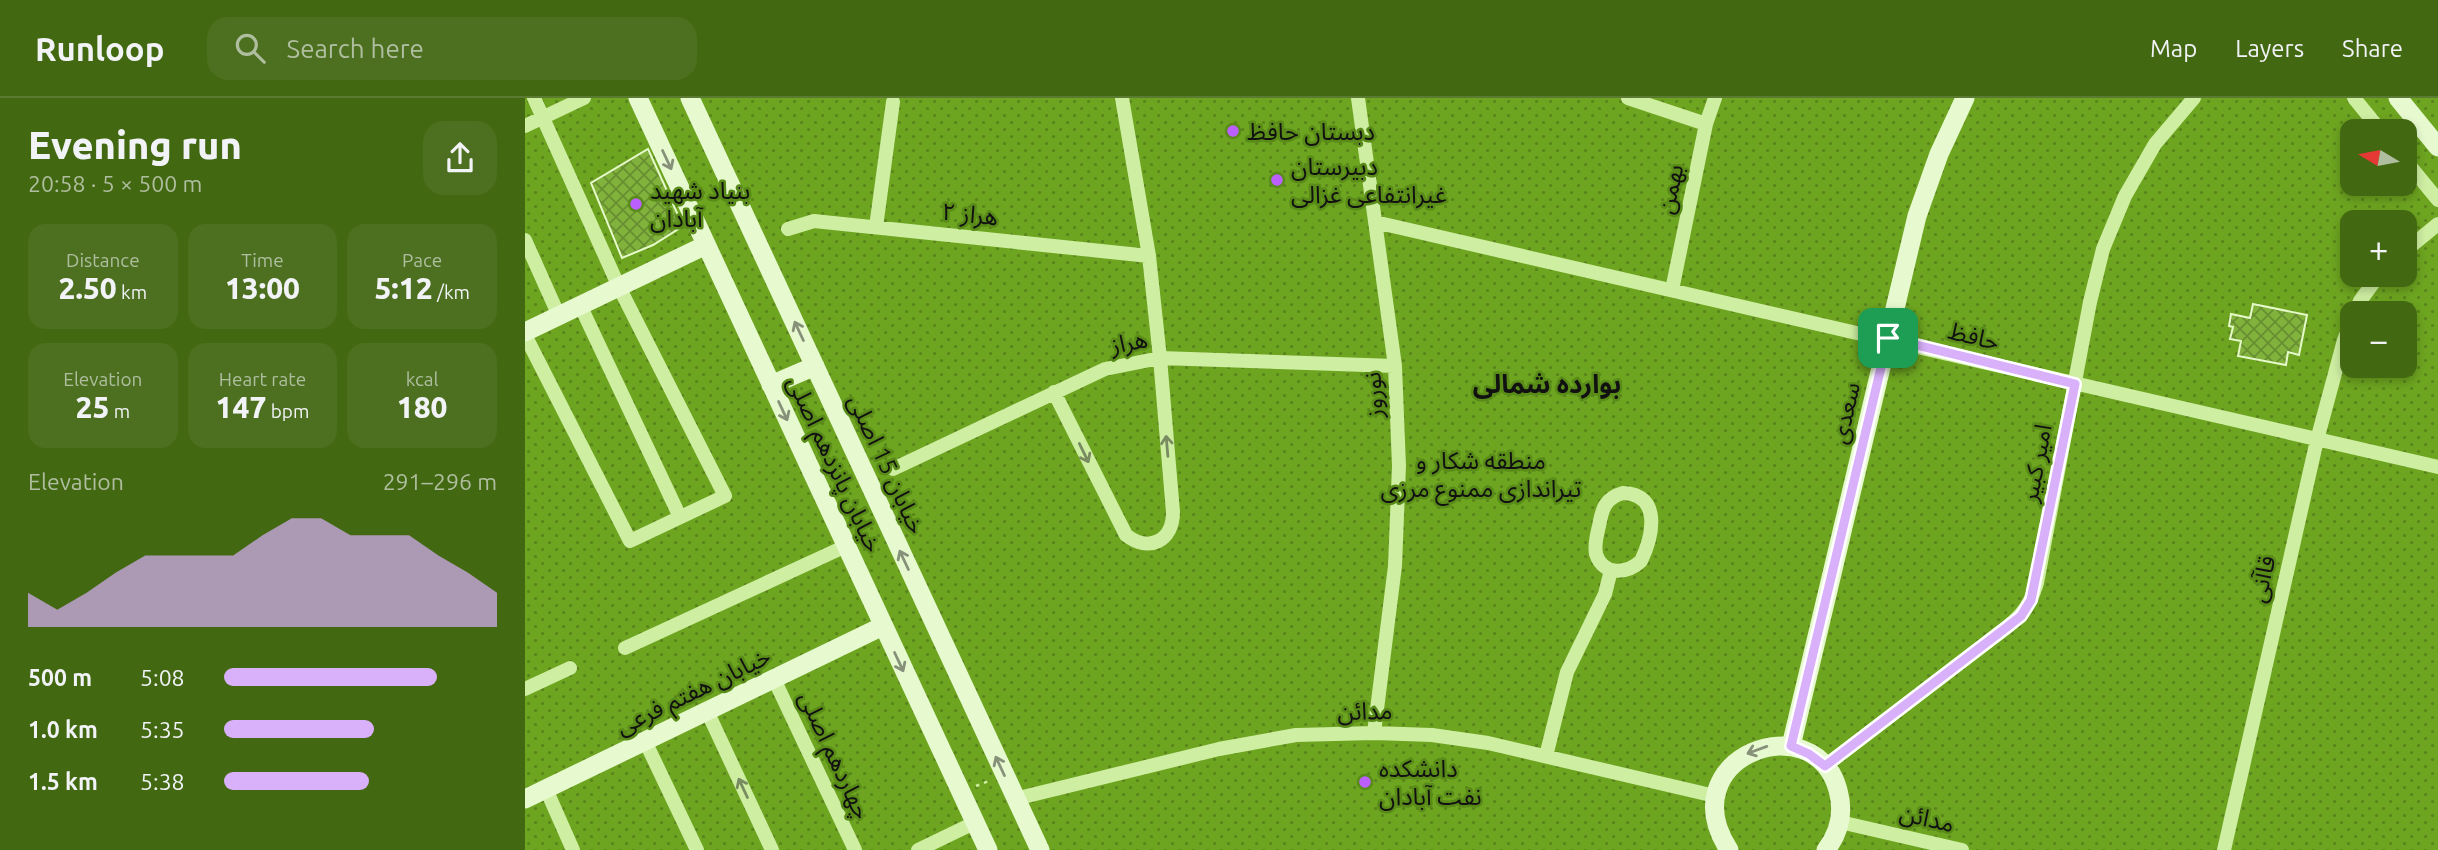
<!DOCTYPE html>
<html lang="en">
<head>
<meta charset="utf-8">
<style>
  :root { --surface:#436812; --page:#4d7020; --text:#f1f3f6; --muted:#afbe9f; --line:#5b7b32; --accent:#d9b0fa }
  body { margin:0; font-family:Ubuntu,"Noto Sans Arabic",sans-serif; background:var(--page); color:var(--text); height:100vh; display:flex; flex-direction:column; font-size:26px; white-space:nowrap }
  * { box-sizing:border-box; margin:0 }
  p { font-size:23px; color:var(--muted) }
  .icon { flex:none; width:38px; height:38px; fill:none; stroke:currentColor; stroke-width:2; stroke-linecap:round; stroke-linejoin:round }
  .map { position:relative; flex:1; overflow:hidden }
  .panel { display:flex; flex-direction:column; background:var(--surface); width:525px }
  .panel>* { flex:none }
  .needle { width:46px; rotate:280deg }
  .tools { position:absolute; left:1815px; top:21px; display:grid; gap:14px }
  .tools a { display:grid; place-items:center; width:77px; height:77px; border-radius:14px; background:var(--surface); box-shadow:0 4px 10px #0003; font-size:35px }
  .pin { position:absolute; display:grid; place-items:center; width:60px; height:60px; color:#fff; margin:-30px; border-radius:14px; box-shadow:0 4px 10px #0006 }
  .round { display:grid; place-items:center; flex:none; width:74px; height:74px; border-radius:21px; background:var(--page) }
  .head { display:flex; align-items:center; justify-content:space-between; height:119px; padding:0 28px }
  h1 { font-size:38px; font-weight:800; line-height:52px }
  .metrics { display:grid; grid-template-columns:repeat(3,1fr); gap:10px; height:119px; padding:7px 28px }
  .metrics div { display:grid; align-content:center; border-radius:18px; background:var(--page); text-align:center }
  .metrics b { font-size:30px; font-weight:800 }
  .metrics small { font-size:19px; font-weight:400 }
  .metrics p { font-size:19px }
  .chart { height:196px; padding:14px 28px }
  .chart p { display:flex; justify-content:space-between }
  .chart svg { width:100%; height:126px; margin-top:7px; fill:var(--accent); opacity:.7 }
  ul { padding:0 28px; list-style:none; font-size:23px }
  li { display:grid; grid-template-columns:112px 84px 1fr; align-items:center; height:52px }
  li i { height:18px; border-radius:9px; background:var(--accent) }
  header { display:flex; align-items:center; gap:42px; box-sizing:border-box; height:98px; padding:0 35px; background:var(--surface); border-bottom:2px solid var(--line) }
  header strong { font-size:33px }
  nav { display:flex; gap:38px; margin-inline-start:auto; font-size:24px }
  .search { width:490px; height:63px; background:var(--page); display:flex; align-items:center; gap:18px; box-sizing:border-box; padding:0 24px; border-radius:21px; color:var(--muted); font-size:26px }
  main { display:flex; flex:1; min-height:0 }
  .map>svg:first-child { display:block }
  .grass { fill:url(#grass-dots); fill-rule:evenodd }
  .building { fill:url(#building-cross-hatch); stroke:#e5fac8; stroke-width:2 }
  .lines { fill:none; stroke-linecap:round; stroke-linejoin:round }
  .path { stroke:#ceeea2; stroke-width:2.5; stroke-dasharray:3.5 5; stroke-linecap:butt }
  .street { stroke:#ceeea2; stroke-width:14 }
  .secondary { stroke:#e7facf; stroke-width:19 }
  .oneway { stroke:#87917a }
  .oneway2 { stroke:#798b61 }
  .route-casing { stroke:#fff; stroke-width:14 }
  .route { stroke:#d9b0fa; stroke-width:9 }
  .poi-dot { fill:#bc5fff; stroke:#598b18; stroke-width:2.5 }
  .labels { text-anchor:middle; dominant-baseline:central; stroke-width:5; stroke-linejoin:round; paint-order:stroke }
  .poi-label { font-size:24px; fill:#111; stroke:#598b18; text-anchor:start }
  .street-label { font-size:24px; fill:#111; stroke:#598b18 }
  .park-label { font-size:24px; fill:#111; stroke:#598b18 }
  .neighbourhood-label { font-size:26px; font-weight:bold; fill:#111; stroke:#598b18 }
</style>
</head>
<body>
<header>
<strong>Runloop</strong>
<div class="search"><svg class="icon" aria-label="search" viewBox="0 0 24 24"><circle cx="10" cy="10" r="6"/><path d="M15 15l6 6"/></svg>Search here</div>
<nav><a>Map</a><a>Layers</a><a>Share</a></nav>
</header>
<main>
<section class="panel">
<div class="head"><div><h1>Evening run</h1><p>20:58 · 5 × 500 m</p></div><a class="round"><svg class="icon" aria-label="share" viewBox="0 0 24 24"><path d="M12 15V3M7 8l5-5 5 5M5 13v7h14v-7"/></svg></a></div>
<div class="metrics">
<div><p>Distance</p><b>2.50<small> km</small></b></div>
<div><p>Time</p><b>13:00</b></div>
<div><p>Pace</p><b>5:12<small> /km</small></b></div>
</div>
<div class="metrics">
<div><p>Elevation</p><b>25<small> m</small></b></div>
<div><p>Heart rate</p><b>147<small> bpm</small></b></div>
<div><p>kcal</p><b>180</b></div>
</div>
<div class="chart"><p><span>Elevation</span>291–296 m</p>
<svg viewBox="0 0 160 44" preserveAspectRatio="none"><path d="M0 44V32L10 38L20 32L30 25L40 19L50 19L60 19L70 19L80 12L90 6L100 6L110 12L120 12L130 12L140 19L150 25L160 32V44z"/></svg>
</div>
<ul>
<li><b>500 m</b>5:08<i style="width:78%"></i></li>
<li><b>1.0 km</b>5:35<i style="width:55%"></i></li>
<li><b>1.5 km</b>5:38<i style="width:53%"></i></li>
</ul>
</section>
<div class="map">
<svg width="1913" height="752" viewBox="0 0 1913 752">
  <defs>
    <pattern id="grass-dots" width="8" height="8" patternUnits="userSpaceOnUse" patternTransform="scale(1.75)"><rect width="8" height="8" fill="#6da420"/><path d="M2 2h.1M6 6h.1" fill="none" stroke="#58841b" stroke-width="1.8" stroke-linecap="round"/></pattern>
    <pattern id="building-cross-hatch" width="8" height="8" patternUnits="userSpaceOnUse" patternTransform="scale(1.75)"><rect width="8" height="8" fill="#80b23c"/><path d="M0 0l8 8M0 8l8-8" fill="none" stroke="#678f31"/></pattern>
  </defs>
  <rect width="100%" height="100%" fill="#598b18"/>
  <path class="grass" d="M0,0H1913V752H0ZM1827,33H1880V86H1827ZM1827,124H1880V177H1827ZM1827,215H1880V268H1827Z"/>
  <path class="building" d="M123,51L158,128L128,147L97,160L66,85Z
    M1728,206L1782,217L1774,257L1763,254L1761,267L1713,258L1716,243L1705,241L1708,229L1704,228L1706,216L1725,220Z"/>
  <g class="lines">
    <path class="path" d="M451,688L464,683"/>
    <path class="street" d="M833,0L870,268L874,368L870,468L849,635
      M1103,0L1181,26
      M1829,0L1856,33
      M0,28L59,0
      M1880,62L1913,102
      M850,124L1913,369
      M351,129L368,4
      M263,131L289,123L624,158
      M0,142L34,218
      M1880,153L1913,126
      M1147,192L1181,26L1190,0
      M55,207L155,419
      M1830,215L1835,203L1854,177
      M0,237L105,443L200,398L94,189L9,0
      M529,294L601,437C624,455 648,443 648,414L635,260L624,158L597,0
      M368,371L580,271L635,260L870,268
      M1098,395C1137,396 1128,438 1116,463C1102,476 1078,478 1071,456C1069,446 1072,437 1074,428C1077,411 1080,400 1098,395Z
      M100,550L321,448
      M249,581L330,752
      M0,591L45,570
      M182,613L247,752
      M120,643L172,752
      M1021,658L1042,574L1080,496L1086,472
      M1300,668L1482,529C1498,516 1506,505 1512,485L1565,204L1578,151L1600,98L1630,46L1669,0
      M21,691L48,752
      M490,701L694,651L771,637L849,635L907,637L963,645L1190,698
      M1315,724L1437,752
      M393,752L449,725
      M1699,752L1792,342L1819,242L1827,222"/>
    <path class="secondary" d="M113,0L463,752
      M165,0L515,752
      M1873,0L1913,49
      M0,234L181,147
      M246,287L290,268
      M1266,648L1392,118L1414,56L1440,0
      M0,701L358,528
      M1204,752C1144,659 1289,605 1313,692C1319,714 1315,734 1301,752"/>
  </g>
  <defs><path id="oneway-shaft" d="M-6 0H5M1.5-3L5.5 0L1.5 3" fill="none" stroke-width="1.6" stroke-linecap="round" stroke-linejoin="round" transform="scale(1.75)"/></defs>
  <g class="oneway">
    <use href="#oneway-shaft" transform="translate(142 62) rotate(65)"/>
    <use href="#oneway-shaft" transform="translate(274 233) rotate(-115)"/>
    <use href="#oneway-shaft" transform="translate(258 313) rotate(65)"/>
    <use href="#oneway-shaft" transform="translate(379 462) rotate(-115)"/>
    <use href="#oneway-shaft" transform="translate(374 564) rotate(65)"/>
    <use href="#oneway-shaft" transform="translate(1232 652) rotate(160)"/>
    <use href="#oneway-shaft" transform="translate(475 668) rotate(-115)"/>
  </g>
  <g class="oneway2">
    <use href="#oneway-shaft" transform="translate(642 348) rotate(-95)"/>
    <use href="#oneway-shaft" transform="translate(559 355) rotate(64)"/>
    <use href="#oneway-shaft" transform="translate(218 690) rotate(-115)"/>
  </g>
  <g class="lines">
    <defs>
      <path id="route" d="M1363,240L1550,286L1506,502L1496,518L1482,529L1300,668L1284,656L1266,648Z"/>
    </defs>
    <use href="#route" class="route-casing"/>
    <use href="#route" class="route"/>
  </g>
  <g class="poi-dot">
    <circle cx="708" cy="33" r="7"/>
    <circle cx="752" cy="82" r="7"/>
    <circle cx="111" cy="106" r="7"/>
    <circle cx="840" cy="684" r="7"/>
  </g>
  <g class="labels">
    <g class="poi-label">
      <text x="722" y="33">دبستان حافظ</text>
      <text x="766" y="68">دبیرستان<tspan x="766" dy="28">غیرانتفاعی غزالی</tspan></text>
      <text x="125" y="92">بنیاد شهید<tspan x="125" dy="28">آبادان</tspan></text>
      <text x="854" y="670">دانشکده<tspan x="854" dy="28">نفت آبادان</tspan></text>
    </g>
    <g class="street-label">
      <text transform="translate(1145 91) rotate(-78)">بهمن</text>
      <text transform="translate(445 116) rotate(6)">هراز ۲</text>
      <text transform="translate(1449 238) rotate(14)">حافظ</text>
      <text transform="translate(604 244) rotate(-11)">هراز</text>
      <text transform="translate(848 297) rotate(-93)">نوروز</text>
      <text transform="translate(1320 315) rotate(-77)">سعدی</text>
      <text transform="translate(1511 365) rotate(-79)">امیر کبیر</text>
      <text transform="translate(310 366) rotate(65)">خیابان پانزدهم اصلی</text>
      <text transform="translate(362 366) rotate(65)">خیابان 15 اصلی</text>
      <text transform="translate(1737 481) rotate(-77)">قاآنی</text>
      <text transform="translate(168 593) rotate(-26)">خیابان هفتم فرعی</text>
      <text transform="translate(840 613) rotate(-1)">مدائن</text>
      <text transform="translate(310 657) rotate(65)">چهاردهم اصلی</text>
      <text transform="translate(1402 720) rotate(13)">مدائن</text>
    </g>
    <g class="park-label">
      <text x="956" y="362">منطقه شکار و<tspan x="956" dy="28">تیراندازی ممنوع مرزی</tspan></text>
    </g>
    <g class="neighbourhood-label">
      <text x="1022" y="285">بوارده شمالی</text>
    </g>
  </g>
</svg>
<div class="tools">
<a><svg class="needle" viewBox="-14 -14 28 28"><path d="M0-13l5 13h-10z" fill="#e53935"/><path d="M0 13l5-13h-10z" fill="#afbe9f"/></svg></a>
<a>+</a>
<a>−</a>
</div>
<div class="pin" style="left:1363px;top:240px;background:#1e9e55"><svg class="icon" aria-label="arrive" viewBox="0 0 24 24"><path d="M6 21V4h12l-3 4 3 4H6"/></svg></div>
</div>
</main>
</body>
</html>
